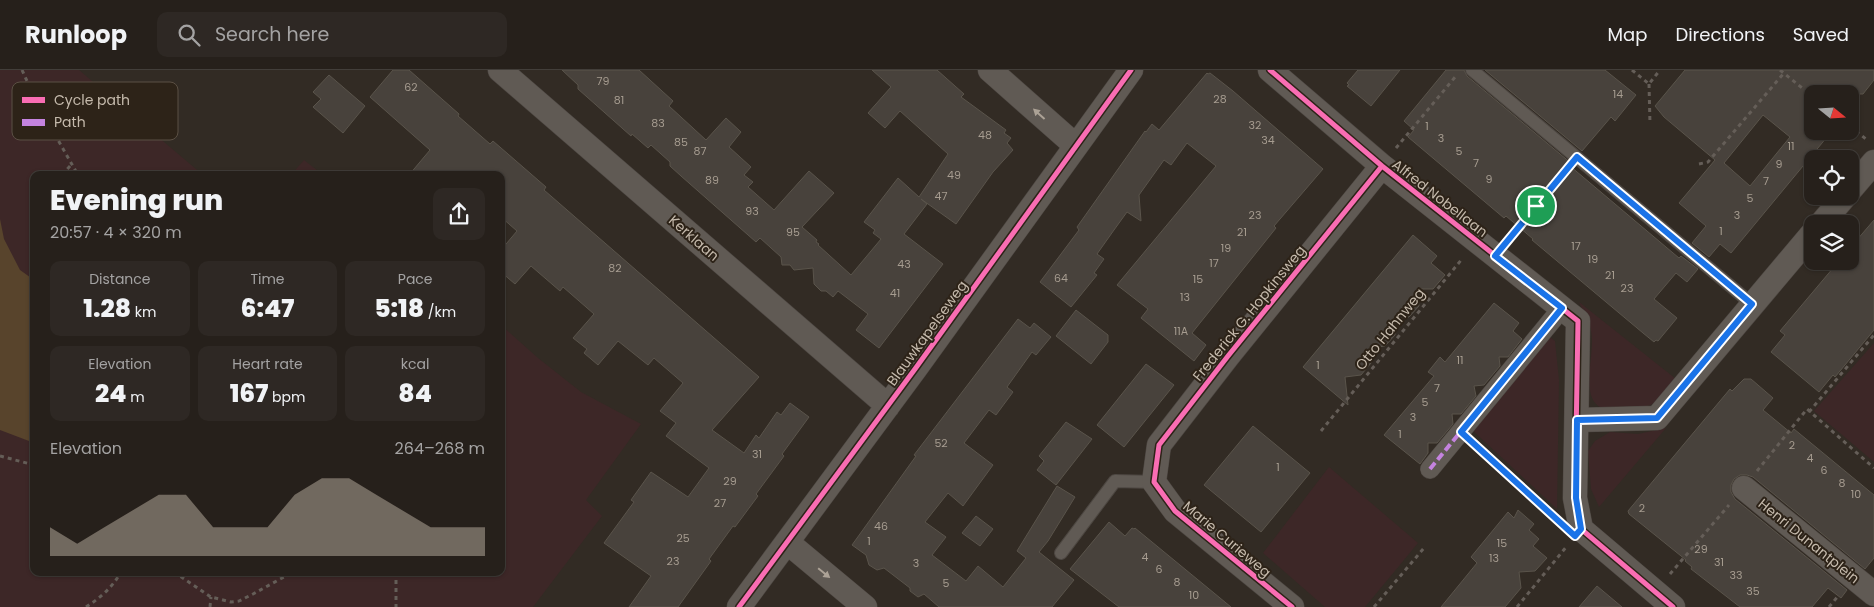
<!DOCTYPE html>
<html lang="en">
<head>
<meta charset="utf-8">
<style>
  :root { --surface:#26201b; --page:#2e2824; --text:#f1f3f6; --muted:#a4a3a3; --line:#423e3a; --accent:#92887c }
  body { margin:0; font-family:Poppins,sans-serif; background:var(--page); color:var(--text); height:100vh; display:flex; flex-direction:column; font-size:19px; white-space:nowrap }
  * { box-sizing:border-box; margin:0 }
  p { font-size:16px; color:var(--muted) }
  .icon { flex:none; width:28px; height:28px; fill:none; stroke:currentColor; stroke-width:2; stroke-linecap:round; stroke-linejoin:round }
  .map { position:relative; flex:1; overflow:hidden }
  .side { position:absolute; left:30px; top:101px; width:475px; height:405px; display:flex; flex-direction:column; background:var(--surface); border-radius:10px; box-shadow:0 1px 4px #0004,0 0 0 1px var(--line) }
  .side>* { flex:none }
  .needle { width:32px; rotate:108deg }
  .fabs { position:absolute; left:1804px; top:15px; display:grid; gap:10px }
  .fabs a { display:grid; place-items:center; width:55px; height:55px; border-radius:10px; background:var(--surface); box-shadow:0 1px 4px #0004,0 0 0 1px var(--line); font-size:25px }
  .pin { position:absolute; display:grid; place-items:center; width:42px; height:42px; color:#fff; margin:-21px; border:2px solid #fff; border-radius:50%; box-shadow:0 1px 5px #0007 }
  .round { display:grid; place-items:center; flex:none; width:52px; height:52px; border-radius:10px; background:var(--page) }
  .overview { display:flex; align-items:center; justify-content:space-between; height:85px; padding:0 20px }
  h1 { font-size:28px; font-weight:800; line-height:38px }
  .stats { display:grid; grid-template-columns:repeat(3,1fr); gap:8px; height:85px; padding:5px 20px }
  .stats div { display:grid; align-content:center; border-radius:10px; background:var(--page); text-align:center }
  .stats b { font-size:25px; font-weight:800 }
  .stats small { font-size:14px; font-weight:400 }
  .stats p { font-size:14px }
  .chart { height:140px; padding:10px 20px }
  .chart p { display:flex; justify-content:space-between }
  .chart svg { width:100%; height:90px; margin-top:5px; fill:var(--accent); opacity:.7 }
  header { display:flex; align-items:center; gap:30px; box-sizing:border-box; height:70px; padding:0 25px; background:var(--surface); border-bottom:1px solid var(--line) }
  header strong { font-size:24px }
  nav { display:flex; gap:28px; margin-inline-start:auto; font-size:18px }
  .search { width:350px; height:45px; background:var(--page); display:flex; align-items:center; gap:12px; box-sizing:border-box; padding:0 18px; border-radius:10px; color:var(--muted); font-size:19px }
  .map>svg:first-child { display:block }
  .green { fill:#3d2727 }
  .water { fill:#58442c }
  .building { fill:#48423c; stroke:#5a544b; fill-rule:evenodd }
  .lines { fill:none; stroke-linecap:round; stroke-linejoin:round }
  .service-casing { stroke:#4d4742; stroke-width:14 }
  .pedestrian-casing { stroke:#4d4742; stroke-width:20 }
  .minor-casing { stroke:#4d4742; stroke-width:25 }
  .path { stroke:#655e58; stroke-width:3; stroke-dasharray:4 4; stroke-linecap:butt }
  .service { stroke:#605a54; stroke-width:12 }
  .pedestrian { stroke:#605a54; stroke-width:19 }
  .minor { stroke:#605a54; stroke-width:24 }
  .quiet { stroke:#c483df; stroke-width:4; stroke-dasharray:8 4; stroke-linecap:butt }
  .cycleway-casing { stroke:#2d2318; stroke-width:8 }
  .cycleway { stroke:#f96db3; stroke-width:5 }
  .oneway { fill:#aca296 }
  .route-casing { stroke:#fff; stroke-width:10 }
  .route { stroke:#1a73e8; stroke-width:6 }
  .labels { text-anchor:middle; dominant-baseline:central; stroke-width:4; stroke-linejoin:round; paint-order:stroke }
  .number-label { font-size:11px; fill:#a69c90 }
  .street-label { font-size:14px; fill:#c5baac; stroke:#2d2318 }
  .key { fill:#2d2318; stroke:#5b5044; stroke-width:1 }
  .key-label { font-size:14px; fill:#c5baac }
</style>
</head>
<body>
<header>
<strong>Runloop</strong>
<div class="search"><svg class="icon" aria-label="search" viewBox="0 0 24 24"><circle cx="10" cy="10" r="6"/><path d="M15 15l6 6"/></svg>Search here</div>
<nav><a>Map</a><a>Directions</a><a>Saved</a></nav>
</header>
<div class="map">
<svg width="1874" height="537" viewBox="0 0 1874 537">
  <rect width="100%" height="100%" fill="#322b24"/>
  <path class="green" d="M0,0H79L203,105H34V502H501V255L538,288L581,322L641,354L586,430L602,446L533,537H0Z
    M304,90L323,105H291Z
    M1579,232L1681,313C1657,333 1651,339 1619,341C1571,343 1597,288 1591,261C1589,251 1583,241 1579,232Z
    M1547,265L1555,271L1559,310L1557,439L1470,358Z
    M1874,273V392L1814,341Z
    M1666,358L1599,437L1591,419L1588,381L1595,371L1610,362L1638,364Z
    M1329,397L1418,473L1365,537H1325L1263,483Z"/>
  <path class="water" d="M0,149L4,169L20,200L34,210V383L29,371L0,360Z"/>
  <path class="building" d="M393,0H409L459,44L458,46L490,74L493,71L546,117L544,120L759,307L712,360L744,383L756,365L759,368L777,342L781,345L790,333L809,347L782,384L784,386L756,424L758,426L735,457L733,456L709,489L711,491L678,537H629L651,506L604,473L634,432L631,430L651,402L688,427L709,398L666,366L676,353L660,341L683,313L654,288L648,295L618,271L598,295L584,283L587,279L573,268L594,244L563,217L560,221L531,196L515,214L501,202V180L517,161L501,147V105H409L430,80L370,27Z
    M562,0H639L673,31L669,36L706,70L726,48L741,62L729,77L751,97L744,105L753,112L748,117L774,140L809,101L834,123L802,157L817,170L816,172L819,174L818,175L851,205L881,169L873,163L875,160L864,152L898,108L919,127L948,84L900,41L885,58L868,43L891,17L872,0H937L964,24L961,27L1006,60L1004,63L1011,68L1007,73L1013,80L993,102L956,154L921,129L927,134L904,164L943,194L879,278L856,260L868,244L838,221L833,227L826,221H821L814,214L813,198L794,200L790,195H782L781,187L760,168L756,172L681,106L670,96V92L651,75L648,78L632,64L631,66L578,19V15Z
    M1358,0H1400L1371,36L1347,16L1349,15L1347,13Z
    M1446,0H1464L1467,6L1572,94L1570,96L1679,188L1681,186L1698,199L1687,212L1676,203L1654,229L1677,248L1658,271L1656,270L1654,272L1643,263L1532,170L1533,169L1506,146L1504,148L1408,67L1414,60L1404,51Z
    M1485,0H1605L1636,25L1615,51L1611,47L1582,81Z
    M1685,0H1874V10L1863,24H1812V61H1832L1731,183L1720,174L1709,187L1692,173L1706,156L1679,133L1715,90L1664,47L1655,36ZM1763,45L1790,67L1750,116L1724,93Z
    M1207,3L1208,4L1210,3L1233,21L1323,99L1274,156L1276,158L1192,263L1206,275L1194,291L1141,248L1148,239L1117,215L1216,96L1187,73L1171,95L1164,90L1139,125L1141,151L1127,142L1114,160L1097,184L1104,189L1094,203L1097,205L1071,237L1040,212L1079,160L1077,157L1145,61L1146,62L1152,54L1159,60Z
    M329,5L365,36L343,63L313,37L321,29L313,22Z
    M1874,150V260L1835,307L1833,305L1819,322L1771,282L1785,265L1780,261L1839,191H1850V178Z
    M1413,165L1437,186L1431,193L1445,205L1433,219H1417L1419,236L1409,247L1394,249L1395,265L1385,276L1370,278L1371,293L1361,305L1345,307L1348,335L1303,297Z
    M1494,233L1519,253L1513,261L1522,269L1508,287H1499L1500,296L1484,315L1474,316L1476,326L1461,344H1452L1453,354L1437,373H1428V383L1420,394L1384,365L1434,306L1428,302L1440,287L1445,292Z
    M1076,240L1108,265V272L1091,294L1056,266Z
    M1018,249L1030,258L1034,253L1051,267L1036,285L1032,282L1007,317L1013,322L996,345L989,340L964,373L993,395L963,436L948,423L925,452L946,467L932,485L966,511L978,496L1003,517L1026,488L1017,481L1057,416L1075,427L1048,471L1039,482L1074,510L1052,537H939L924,524L918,527L910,521V518L884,498L877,500L869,495L866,485L852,475L916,386L914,385Z
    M1146,294L1174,315L1124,377L1097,355Z
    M1744,309H1751L1773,328L1763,340L1791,363L1794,359L1874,425V488L1865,499L1753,407L1747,405H1740L1734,409L1731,415V422L1735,429L1847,520L1841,528L1828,518L1812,537H1740L1691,499L1692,497L1685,491L1686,490L1629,444L1628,441L1730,319L1732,321Z
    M1066,352L1092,369L1056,415L1037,400L1044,391L1039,386Z
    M1253,356L1310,403L1261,462L1204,415Z
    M1518,440L1534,454L1529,460L1539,469L1533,476L1547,488L1535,501L1519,502L1521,518L1505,537H1441L1477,493L1471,487L1508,442L1514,448Z
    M976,446L993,459L980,476L962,463Z
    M1109,452L1125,466L1132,458L1134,459L1135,458L1231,537H1119L1070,499Z
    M1597,516L1622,537H1579Z"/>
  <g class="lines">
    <defs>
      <path id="service" d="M1472,0L1752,234
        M1061,483L1115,411L1154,412"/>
      <path id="pedestrian" d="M1430,399L1562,238"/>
      <path id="minor" d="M500,0L888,336
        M990,0L1076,76
        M1270,0L1382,96L1578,251L1575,428L1581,459L1673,537
        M1850,120L1874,92
        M1821,154L1845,126
        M1577,350L1657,348L1812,164
        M1744,418L1874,524
        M787,472L865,537
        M739,537L915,299L1131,0
        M1292,537L1175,441L1154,412L1159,375L1228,286L1382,96"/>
    </defs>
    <use href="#service" class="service-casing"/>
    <use href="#pedestrian" class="pedestrian-casing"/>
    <use href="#minor" class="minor-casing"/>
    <path class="path" d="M22,0L38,35L78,105
      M1632,0L1649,14L1660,0
      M1780,0L1812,26
      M1649,14L1650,54
      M1850,56L1867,70
      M1396,78L1456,6
      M1699,94L1708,92L1784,3
      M62,105L71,95
      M1510,167L1565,101
      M1809,342L1874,265
      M1321,361L1462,189
      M1477,375L1555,447
      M0,386L34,395
      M1757,401L1807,339L1874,398
      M174,502L211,527L231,532L239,531L253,524L293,502
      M396,502V537
      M1670,504L1729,435
      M86,537C100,528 112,518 121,502
      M210,537L211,527
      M1374,537L1424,478
      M1517,537L1567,476
      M1829,537L1839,525"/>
    <use href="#service" class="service"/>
    <use href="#pedestrian" class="pedestrian"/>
    <use href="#minor" class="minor"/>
    <path class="quiet" d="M1430,399L1562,238"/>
    <defs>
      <path id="cycleway" d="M1270,0L1382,96L1578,251L1575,428L1581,459L1673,537
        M739,537L915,299L1131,0
        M1292,537L1175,441L1154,412L1159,375L1228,286L1382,96"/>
    </defs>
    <use href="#cycleway" class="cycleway-casing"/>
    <use href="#cycleway" class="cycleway"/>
  </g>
  <defs><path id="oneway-solid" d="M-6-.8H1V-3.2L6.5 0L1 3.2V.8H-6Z" transform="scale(1.25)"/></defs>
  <g class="oneway">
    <use href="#oneway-solid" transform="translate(1039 44) rotate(-138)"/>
    <use href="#oneway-solid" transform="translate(824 503) rotate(39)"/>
  </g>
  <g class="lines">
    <defs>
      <path id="route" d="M1577,87L1752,234L1657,348L1577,350L1576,428L1581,459L1575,466L1461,362L1562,238L1495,186Z"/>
    </defs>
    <use href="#route" class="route-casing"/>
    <use href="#route" class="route"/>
  </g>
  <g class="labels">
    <g class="number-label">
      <text x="603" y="11">79</text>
      <text x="411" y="17">62</text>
      <text x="1618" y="24">14</text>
      <text x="1220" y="29">28</text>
      <text x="619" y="30">81</text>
      <text x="658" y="53">83</text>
      <text x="1255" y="55">32</text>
      <text x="1427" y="56">1</text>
      <text x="985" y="65">48</text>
      <text x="1441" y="68">3</text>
      <text x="1268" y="70">34</text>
      <text x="681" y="72">85</text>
      <text x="1791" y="76">11</text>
      <text x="700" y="81">87</text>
      <text x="1459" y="81">5</text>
      <text x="1476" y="93">7</text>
      <text x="1779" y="94">9</text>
      <text x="954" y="105">49</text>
      <text x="1489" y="109">9</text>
      <text x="712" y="110">89</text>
      <text x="1766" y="111">7</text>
      <text x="941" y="126">47</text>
      <text x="1750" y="128">5</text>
      <text x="752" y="141">93</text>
      <text x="1255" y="145">23</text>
      <text x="1737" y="145">3</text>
      <text x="1721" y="161">1</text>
      <text x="793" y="162">95</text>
      <text x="1242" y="162">21</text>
      <text x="1576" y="176">17</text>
      <text x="1226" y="178">19</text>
      <text x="1593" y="189">19</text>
      <text x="1214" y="193">17</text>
      <text x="904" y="194">43</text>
      <text x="615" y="198">82</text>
      <text x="1610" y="205">21</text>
      <text x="1061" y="208">64</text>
      <text x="1198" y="209">15</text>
      <text x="1627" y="218">23</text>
      <text x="895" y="223">41</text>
      <text x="1185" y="227">13</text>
      <text x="1181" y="261">11A</text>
      <text x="1460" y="290">11</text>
      <text x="1318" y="295">1</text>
      <text x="1437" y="318">7</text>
      <text x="1425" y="332">5</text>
      <text x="1413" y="347">3</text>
      <text x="1400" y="364">1</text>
      <text x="941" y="373">52</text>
      <text x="1792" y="375">2</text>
      <text x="757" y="384">31</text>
      <text x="1810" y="388">4</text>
      <text x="1278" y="397">1</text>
      <text x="1824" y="400">6</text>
      <text x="730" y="411">29</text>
      <text x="1842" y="413">8</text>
      <text x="1856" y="424">10</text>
      <text x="720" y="433">27</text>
      <text x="1642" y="438">2</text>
      <text x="881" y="456">46</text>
      <text x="683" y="468">25</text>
      <text x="869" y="471">1</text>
      <text x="1502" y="473">15</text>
      <text x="1701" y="479">29</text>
      <text x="1145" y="487">4</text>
      <text x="1494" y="488">13</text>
      <text x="673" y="491">23</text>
      <text x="1719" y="492">31</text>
      <text x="916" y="493">3</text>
      <text x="1159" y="499">6</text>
      <text x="1736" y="505">33</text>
      <text x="1177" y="512">8</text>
      <text x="946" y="513">5</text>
      <text x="1753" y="521">35</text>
      <text x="1194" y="525">10</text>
    </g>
    <g class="street-label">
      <text transform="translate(1440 128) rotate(38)">Alfred Nobellaan</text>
      <text transform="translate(694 168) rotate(41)">Kerklaan</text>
      <text transform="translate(1249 243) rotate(-51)">Frederick G. Hopkinsweg</text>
      <text transform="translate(1390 259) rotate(-51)">Otto Hahnweg</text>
      <text transform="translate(927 263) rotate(-54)">Blauwkapelseweg</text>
      <text transform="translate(1227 469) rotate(40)">Marie Curieweg</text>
      <text transform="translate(1809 471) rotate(39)">Henri Dunantplein</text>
    </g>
  </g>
  <rect x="12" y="12" width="166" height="58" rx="8" class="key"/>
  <rect x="22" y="27" width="23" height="6" fill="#f96db3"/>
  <rect x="22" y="49" width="23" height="7" fill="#c483df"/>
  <g class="key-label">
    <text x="54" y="35">Cycle path</text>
    <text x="54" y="57">Path</text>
  </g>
</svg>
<div class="fabs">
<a><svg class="needle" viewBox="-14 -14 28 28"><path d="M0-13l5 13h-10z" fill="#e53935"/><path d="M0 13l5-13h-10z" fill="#a4a3a3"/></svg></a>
<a><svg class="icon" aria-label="locate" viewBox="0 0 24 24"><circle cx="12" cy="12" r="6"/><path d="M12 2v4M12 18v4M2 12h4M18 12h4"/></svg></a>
<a><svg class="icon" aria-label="layers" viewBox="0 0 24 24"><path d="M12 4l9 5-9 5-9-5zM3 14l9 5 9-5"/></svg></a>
</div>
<div class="pin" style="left:1536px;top:136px;background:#1e9e55"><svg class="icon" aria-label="arrive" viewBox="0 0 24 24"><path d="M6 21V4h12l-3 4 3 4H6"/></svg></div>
<section class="side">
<div class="overview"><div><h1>Evening run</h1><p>20:57 · 4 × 320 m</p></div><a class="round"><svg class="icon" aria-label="share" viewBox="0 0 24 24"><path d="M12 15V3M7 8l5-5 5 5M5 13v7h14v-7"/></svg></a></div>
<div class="stats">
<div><p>Distance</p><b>1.28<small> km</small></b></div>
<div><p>Time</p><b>6:47</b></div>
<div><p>Pace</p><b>5:18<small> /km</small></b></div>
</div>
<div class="stats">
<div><p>Elevation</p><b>24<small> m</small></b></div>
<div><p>Heart rate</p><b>167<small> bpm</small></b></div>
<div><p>kcal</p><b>84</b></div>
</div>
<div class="chart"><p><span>Elevation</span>264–268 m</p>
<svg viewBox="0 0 160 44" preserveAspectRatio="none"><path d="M0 44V30L10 38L20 30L30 22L40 14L50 14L60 30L70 30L80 30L90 14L100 6L110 6L120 14L130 22L140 30L150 30L160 30V44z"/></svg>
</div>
</section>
</div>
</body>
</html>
